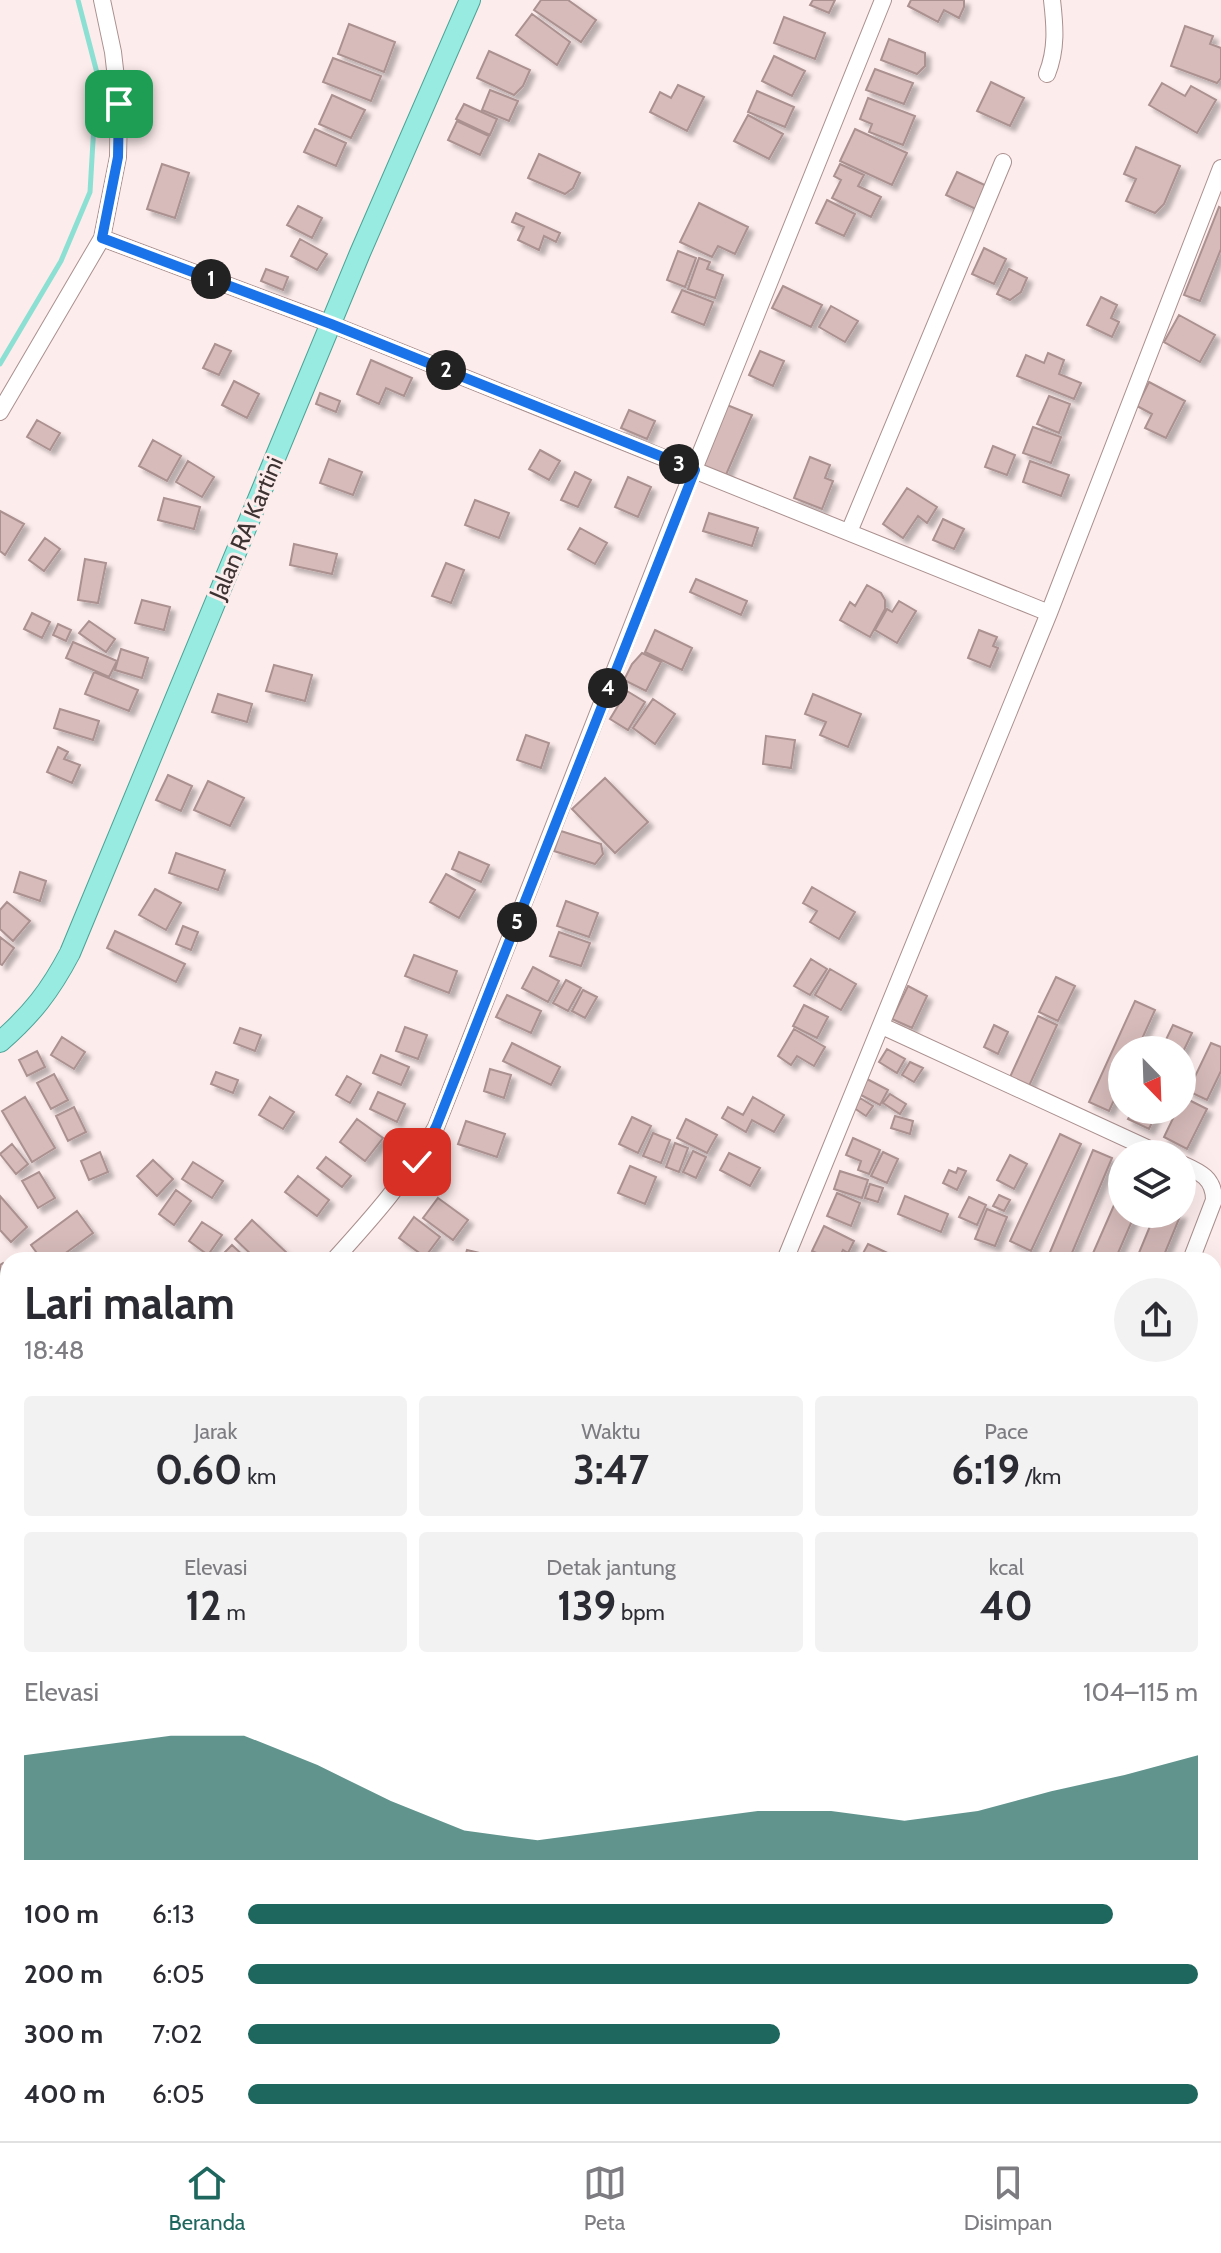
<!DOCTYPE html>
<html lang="id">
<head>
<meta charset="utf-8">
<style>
  :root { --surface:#fff; --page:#f2f2f3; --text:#2b2b33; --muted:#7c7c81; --line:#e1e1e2; --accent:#1e675e }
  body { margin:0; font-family:Cabin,sans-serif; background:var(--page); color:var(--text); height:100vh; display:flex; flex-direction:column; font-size:30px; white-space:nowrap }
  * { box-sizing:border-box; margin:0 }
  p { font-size:26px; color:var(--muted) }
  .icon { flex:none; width:44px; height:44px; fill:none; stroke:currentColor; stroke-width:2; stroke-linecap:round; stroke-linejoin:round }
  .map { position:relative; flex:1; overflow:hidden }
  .panel { position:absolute; left:0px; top:1252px; width:1222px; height:890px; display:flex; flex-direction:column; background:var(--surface); border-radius:24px 24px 0 0; box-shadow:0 8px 32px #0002 }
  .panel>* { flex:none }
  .needle { width:52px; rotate:157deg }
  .tools { position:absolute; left:1108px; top:1036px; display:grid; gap:16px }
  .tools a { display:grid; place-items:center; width:88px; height:88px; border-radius:50%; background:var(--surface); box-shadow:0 8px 32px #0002; font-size:40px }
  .pin { position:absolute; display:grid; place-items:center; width:68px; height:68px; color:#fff; margin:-34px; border-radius:16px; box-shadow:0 4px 12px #0006 }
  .km { position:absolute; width:40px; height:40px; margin:-20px; border-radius:50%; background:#222; color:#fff; font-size:22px; line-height:40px; text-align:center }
  .round { display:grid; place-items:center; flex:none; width:84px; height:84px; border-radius:42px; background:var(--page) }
  .summary { display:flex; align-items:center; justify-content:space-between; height:136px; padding:0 24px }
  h1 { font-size:44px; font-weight:700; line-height:60px }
  .figures { display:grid; grid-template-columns:repeat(3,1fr); gap:12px; height:136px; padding:8px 24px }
  .figures div { display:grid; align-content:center; border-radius:8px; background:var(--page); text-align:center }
  .figures b { font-size:40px; font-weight:700 }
  .figures small { font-size:22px; font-weight:400 }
  .figures p { font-size:22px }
  .chart { height:224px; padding:16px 24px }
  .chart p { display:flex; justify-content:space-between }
  .chart svg { width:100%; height:144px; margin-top:8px; fill:var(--accent); opacity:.7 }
  ul { padding:0 24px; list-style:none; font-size:26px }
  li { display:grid; grid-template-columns:128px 96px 1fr; align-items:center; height:60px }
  li i { height:20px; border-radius:10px; background:var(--accent) }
  .dock { display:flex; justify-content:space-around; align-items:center; height:112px; border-top:2px solid var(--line); background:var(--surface); font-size:22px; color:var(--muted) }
  .dock a { display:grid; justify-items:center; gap:4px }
  .dock .active { color:var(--accent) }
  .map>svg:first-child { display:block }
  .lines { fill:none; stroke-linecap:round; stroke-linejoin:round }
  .stream { stroke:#8be0d3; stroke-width:5 }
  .building { fill:#d6bbba; stroke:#ab9190; stroke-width:2; filter:url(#shadow) }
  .minor-casing { stroke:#aa908f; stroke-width:18 }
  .major-casing { stroke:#4ba296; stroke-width:22 }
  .path { stroke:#9a8c8c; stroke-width:3; stroke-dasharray:2 6; stroke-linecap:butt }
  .minor { stroke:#fff; stroke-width:16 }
  .major { stroke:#97ebe0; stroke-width:20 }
  .route-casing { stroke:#fff; stroke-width:16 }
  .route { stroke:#1a73e8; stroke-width:10 }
  .labels { text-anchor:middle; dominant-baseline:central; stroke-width:6; stroke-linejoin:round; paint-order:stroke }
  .street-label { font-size:24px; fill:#3e3333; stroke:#fdecec }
</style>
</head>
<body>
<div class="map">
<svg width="1221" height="2141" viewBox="0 0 1221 2141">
  <defs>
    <filter id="shadow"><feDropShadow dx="5" dy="5" stdDeviation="2" flood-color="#0004"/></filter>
  </defs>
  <rect width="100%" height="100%" fill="#fdecec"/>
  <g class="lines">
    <path class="stream" d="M0,364L61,261L90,192L97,73L78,0"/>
  </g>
  <path class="building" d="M541,0H568L596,20L581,42L534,10Z
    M813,0H835L829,13L810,5Z
    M911,0H964V7L959,18L944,10L938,22L908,6Z
    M532,14L570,42L557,65L516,35Z
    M784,17L825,33L815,59L774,43Z
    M349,24L395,42L384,72L338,54Z
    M1185,26L1213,36L1210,44L1221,48V78L1217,83L1171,66Z
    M889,39L925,53V66L917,74L881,60Z
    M489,51L530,70L523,86L514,95L477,78Z
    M774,56L805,71L792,96L762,81Z
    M333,58L381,76L371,101L323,82Z
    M875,69L913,83L904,104L866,90Z
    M991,82L1024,98L1010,126L977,111Z
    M1162,83L1185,96L1191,86L1216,100L1197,133L1149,105Z
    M678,85L704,97L687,131L650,112L660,92L671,98Z
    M490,90L518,101L509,121L482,110Z
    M757,91L794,107L785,127L748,112Z
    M332,95L365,110L351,138L319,124Z
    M868,98L915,116L903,145L869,132L872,124L860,119Z
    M464,104L497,119L490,135L456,119Z
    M748,115L783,134L769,159L734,141Z
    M457,121L489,136L480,155L448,140Z
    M315,129L346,143L336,166L304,152Z
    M855,129L907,153L892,185L840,161Z
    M1136,147L1180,166L1164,204L1155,213L1126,201L1136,179L1124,174Z
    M539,154L580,173L573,188L565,194L528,178Z
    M162,164L189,173L175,218L147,209Z
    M840,164L864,175L858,186L881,197L871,217L832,198L841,180L834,176Z
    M957,172L991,188L980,211L946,195Z
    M827,200L855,214L844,236L816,223Z
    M699,203L748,227L735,254L718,246L712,257L680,242Z
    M298,206L322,218L312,238L287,225Z
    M1219,207L1221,208V249L1200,301L1184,295Z
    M516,213L560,233L556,242L544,236L539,250L518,240L524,227L512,222Z
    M300,239L327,254L317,270L291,256Z
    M984,248L1006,259L994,284L972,274Z
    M678,251L696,258L685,287L667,280Z
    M699,258L710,262L707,269L723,275L715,298L688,289Z
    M266,269L288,277L283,290L261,281Z
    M1009,269L1027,278L1021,292L1010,300L997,294Z
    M783,286L822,305L811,327L772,308Z
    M682,290L713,302L704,325L672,312Z
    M1101,297L1117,305L1111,318L1119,322L1112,337L1087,325Z
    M831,306L858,321L845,342L819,327Z
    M1179,315L1215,335L1200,362L1164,342Z
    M215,344L231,351L219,375L203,368Z
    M760,351L784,361L773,386L749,375Z
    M1048,353L1064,360L1059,374L1081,383L1074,399L1017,376L1026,355L1044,363Z
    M371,360L412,378L404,396L386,388L379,404L357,394Z
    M234,381L259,394L247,418L222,405Z
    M1149,382L1185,401L1166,438L1145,428L1152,414L1137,406Z
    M320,393L340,401L336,412L316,404Z
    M1049,396L1070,404L1059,433L1037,424Z
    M727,405L752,415L725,477L700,466Z
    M629,410L655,421L647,439L621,428Z
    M37,420L60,433L50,450L27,437Z
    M1033,427L1061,437L1051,463L1023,453Z
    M153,440L181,456L167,481L139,466Z
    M993,446L1015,455L1007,475L985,467Z
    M540,450L560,461L549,480L529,469Z
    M810,457L830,465L825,478L833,481L822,509L794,498Z
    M329,459L362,472L353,495L320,483Z
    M188,461L214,477L202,497L176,482Z
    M1030,461L1069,475L1061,496L1023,482Z
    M575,472L591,480L578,507L561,500Z
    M628,477L651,487L638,517L615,507Z
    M907,488L937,507L927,523L918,516L903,538L883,524Z
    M164,498L200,507L194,529L158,520Z
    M475,500L509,513L499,538L465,525Z
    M0,511L24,524L5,555L0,551Z
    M709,513L758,528L752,546L703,531Z
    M943,519L964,529L954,549L933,540Z
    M580,528L607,543L595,564L568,549Z
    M45,538L60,549L44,571L29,560Z
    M294,544L337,554L332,574L290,565Z
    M85,559L106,563L98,603L78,600Z
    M446,563L464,570L451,603L432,596Z
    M696,579L747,601L741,615L690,592Z
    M867,585L881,593L885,600V609L870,637L840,620L850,602L855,606Z
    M142,600L170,607L164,630L135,623Z
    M899,601L916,611L897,643L875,630L887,609L892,612Z
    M32,613L50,622L42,638L24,629Z
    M89,621L115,639L106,652L79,633Z
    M58,624L71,630L66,641L53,635Z
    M655,630L692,648L682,670L645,652Z
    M979,630L997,637L993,646L998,648L990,667L968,658Z
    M73,642L117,661L109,677L66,658Z
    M121,649L148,658L142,678L115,670Z
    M642,653L661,662L646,691L624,680L632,664Z
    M274,665L312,675L305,701L266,691Z
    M94,672L138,690L129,711L85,694Z
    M627,691L645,702L628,730L610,719Z
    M218,694L252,704L247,722L212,712Z
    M813,694L861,714L848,747L820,735L826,722L805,714Z
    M653,699L675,714L655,744L633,728Z
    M60,709L99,721L93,740L54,728Z
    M526,735L549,743L541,768L517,760Z
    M766,736L795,740L791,768L763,764Z
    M58,747L68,752L64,759L80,765L72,783L47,772Z
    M168,775L192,786L181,811L156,800Z
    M605,778L648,822L615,853L572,809Z
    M208,781L244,798L230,826L194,810Z
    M561,831L601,844L603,854L595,864L554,851Z
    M459,852L489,865L481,882L452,869Z
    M176,853L225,870L218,890L169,873Z
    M20,872L46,881L40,901L14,892Z
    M446,874L475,890L459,918L430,902Z
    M812,887L855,912L839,939L810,922L817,911L803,903Z
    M155,889L181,903L166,930L139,915Z
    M566,901L598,913L589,937L557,926Z
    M7,902L30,921L13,941L0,929V910Z
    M183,926L198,932L191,950L176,944Z
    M115,931L185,964L176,982L107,948Z
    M559,932L590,943L581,966L550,956Z
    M0,937L14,948L2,965L0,964Z
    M414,955L457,971L449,993L405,976Z
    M811,959L827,969L810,995L794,986Z
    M533,967L559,981L548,1002L522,988Z
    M830,969L856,984L841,1010L815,995Z
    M1056,977L1075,986L1058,1021L1039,1012Z
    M566,980L581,988L568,1011L553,1003Z
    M908,986L927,996L912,1028L892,1019Z
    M583,990L597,997L585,1018L572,1011Z
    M507,995L541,1011L531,1033L496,1017Z
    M1135,1001L1155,1010L1137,1050H1122V1083L1109,1111L1089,1102Z
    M804,1005L828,1017L817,1038L793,1026Z
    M1038,1016L1057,1025L1029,1086L1010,1077Z
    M994,1025L1008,1032L998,1054L984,1047Z
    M1173,1025L1192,1033L1182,1054V1050H1161Z
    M405,1027L427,1035L418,1059L396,1051Z
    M240,1028L261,1035L255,1051L234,1043Z
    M794,1029L825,1047L814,1066L797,1056L791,1065L778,1056Z
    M62,1037L85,1052L74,1069L51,1055Z
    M512,1043L560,1067L551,1085L503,1061Z
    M1211,1043L1221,1047V1071L1207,1100L1188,1091Z
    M887,1049L905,1059L897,1073L879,1062Z
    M37,1051L45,1067L27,1076L19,1060Z
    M381,1055L409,1067L401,1085L373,1073Z
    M910,1062L923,1068L914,1082L902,1075Z
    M490,1069L511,1075L504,1098L484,1091Z
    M216,1072L238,1080L233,1093L211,1084Z
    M54,1074L68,1100L51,1109L37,1083Z
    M347,1076L361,1084L350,1103L336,1095Z
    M867,1079L888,1090L880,1105L859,1094Z
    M378,1092L405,1104L397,1122L370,1109Z
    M890,1094L906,1104L900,1114L883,1103Z
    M25,1097L55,1148L32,1162L2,1111Z
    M270,1097L294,1112L283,1129L259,1115Z
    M753,1097L784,1115L774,1132L752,1120L746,1132L722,1118L728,1107L743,1115Z
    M1183,1097L1207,1109L1187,1149L1164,1137L1177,1110H1182Z
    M860,1098L873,1106L866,1116L854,1108Z
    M74,1107L86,1132L68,1141L56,1116Z
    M1133,1110H1158L1149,1129L1128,1119Z
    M895,1116L913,1121L910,1134L891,1128Z
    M632,1117L651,1126L638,1153L619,1144Z
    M357,1119L383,1138L365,1161L340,1142Z
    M686,1119L717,1135L707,1153L677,1138Z
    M466,1121L505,1134L497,1157L458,1144Z
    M653,1133L670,1140L661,1163L643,1156Z
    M1060,1134L1081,1144L1031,1251L1010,1241Z
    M853,1138L880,1150L869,1174L858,1170L861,1161L846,1155Z
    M675,1143L688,1148L679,1172L666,1167Z
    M12,1144L28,1164L16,1174L0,1154Z
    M1093,1150L1112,1158L1069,1260H1056L1048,1257Z
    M693,1151L706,1157L696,1178L683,1172Z
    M100,1152L108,1172L89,1180L81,1161Z
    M883,1152L898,1159L887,1183L871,1176Z
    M729,1153L760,1168L750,1186L720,1170Z
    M1010,1155L1027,1164L1014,1189L997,1180Z
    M326,1157L351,1176L342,1187L317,1168Z
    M153,1160L173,1179L157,1196L137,1176Z
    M193,1162L223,1181L212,1198L182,1179Z
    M630,1166L656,1177L645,1204L618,1193Z
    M958,1168L966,1171L957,1190L943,1183L949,1170L956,1173Z
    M840,1171L868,1180L862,1198L834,1189Z
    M39,1172L55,1198L38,1208L22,1181Z
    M298,1176L329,1200L317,1216L285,1192Z
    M870,1184L883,1188L878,1202L865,1198Z
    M1122,1187V1214H1135L1115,1260H1090Z
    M176,1190L191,1201L174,1225L159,1214Z
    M837,1193L860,1203L851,1226L827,1216Z
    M999,1195L1010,1200L1004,1211L993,1206Z
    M0,1196L27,1227L11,1242L0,1230Z
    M905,1196L948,1214L941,1232L898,1214Z
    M969,1197L986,1205L977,1225L959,1217Z
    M438,1198L468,1220L453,1240L423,1218Z
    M987,1209L1007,1217L995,1246L975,1239Z
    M77,1211L93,1233L56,1260H42L31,1245Z
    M1155,1214H1181L1162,1260H1136Z
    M414,1217L440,1237L425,1257L399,1238Z
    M252,1220L286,1252L279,1260H257L235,1239Z
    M202,1222L222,1235L208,1255L189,1241Z
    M824,1226L854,1241L848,1253L843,1250L838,1260H831L812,1251Z
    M868,1244L894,1256L891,1260H868L861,1257Z
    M232,1245L248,1260H217Z
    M467,1250L484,1254L483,1260H464Z
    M3,1263L8,1269V1292L0,1298V1265Z
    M0,1485L8,1495V1505L0,1512Z
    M0,1633L8,1643V1658L0,1664Z
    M1214,1768L1221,1773V1802L1214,1798Z
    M1221,1803V1846L1214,1849V1806Z"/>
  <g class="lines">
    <defs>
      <path id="minor" d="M1047,74C1057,49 1055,26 1052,0
        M102,238L331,324L1049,613
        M0,412L102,238L118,157L119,104L113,52L102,0
        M849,532L1003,162
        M882,1026L1160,1154
        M1182,1164C1200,1172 1214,1178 1214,1200L1191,1260
        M334,1260C372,1218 408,1178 436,1127L674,519L883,0
        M785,1260L1049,613L1221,168
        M0,1344L8,1354
        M0,1564L8,1557
        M0,1819L8,1813"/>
      <path id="major" d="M0,1042C32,1014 50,991 70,953L360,253L470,0"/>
    </defs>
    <use href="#minor" class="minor-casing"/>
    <use href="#major" class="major-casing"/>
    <path class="path" d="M1214,1634L1221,1636"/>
    <use href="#minor" class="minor"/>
    <use href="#major" class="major"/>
  </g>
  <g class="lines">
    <defs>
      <path id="route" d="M119,104L118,157L102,238L331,324L695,470L436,1127L417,1162"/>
    </defs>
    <use href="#route" class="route-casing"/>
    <use href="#route" class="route"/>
  </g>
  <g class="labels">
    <g class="street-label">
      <text transform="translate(246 528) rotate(-67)">Jalan RA Kartini</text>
    </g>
  </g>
</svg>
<div class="tools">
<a><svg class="needle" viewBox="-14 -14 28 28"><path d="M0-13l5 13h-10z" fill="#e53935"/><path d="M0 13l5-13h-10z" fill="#7c7c81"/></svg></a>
<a><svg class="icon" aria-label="layers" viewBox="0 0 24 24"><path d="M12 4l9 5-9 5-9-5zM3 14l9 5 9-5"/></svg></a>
</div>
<div class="pin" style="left:119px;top:104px;background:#1e9e55"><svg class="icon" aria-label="arrive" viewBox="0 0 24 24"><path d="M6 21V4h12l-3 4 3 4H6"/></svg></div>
<div class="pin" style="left:417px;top:1162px;background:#d93025"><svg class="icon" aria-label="check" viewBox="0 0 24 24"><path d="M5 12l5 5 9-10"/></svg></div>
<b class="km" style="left:211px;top:279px">1</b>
<b class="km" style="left:446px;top:370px">2</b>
<b class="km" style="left:679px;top:464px">3</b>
<b class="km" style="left:608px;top:688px">4</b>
<b class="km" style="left:517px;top:922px">5</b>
<section class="panel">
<div class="summary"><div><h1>Lari malam</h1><p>18:48</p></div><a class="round"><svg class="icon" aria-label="share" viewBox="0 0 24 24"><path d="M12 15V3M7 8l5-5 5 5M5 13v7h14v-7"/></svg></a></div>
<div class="figures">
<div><p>Jarak</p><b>0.60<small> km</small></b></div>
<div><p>Waktu</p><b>3:47</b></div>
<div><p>Pace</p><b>6:19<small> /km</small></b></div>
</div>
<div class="figures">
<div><p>Elevasi</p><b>12<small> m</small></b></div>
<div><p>Detak jantung</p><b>139<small> bpm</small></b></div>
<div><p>kcal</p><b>40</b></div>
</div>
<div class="chart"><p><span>Elevasi</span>104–115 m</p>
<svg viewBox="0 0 160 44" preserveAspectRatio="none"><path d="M0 44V12L10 9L20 6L30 6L40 15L50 26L60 35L70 38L80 35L90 32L100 29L110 29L120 32L130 29L140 23L150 18L160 12V44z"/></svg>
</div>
<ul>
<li><b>100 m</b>6:13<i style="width:91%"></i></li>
<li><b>200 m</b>6:05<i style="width:100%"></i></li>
<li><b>300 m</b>7:02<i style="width:56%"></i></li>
<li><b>400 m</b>6:05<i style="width:100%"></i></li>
</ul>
</section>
</div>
<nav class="dock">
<a class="active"><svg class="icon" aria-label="home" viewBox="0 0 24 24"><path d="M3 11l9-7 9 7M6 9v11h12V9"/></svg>Beranda</a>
<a><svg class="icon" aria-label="map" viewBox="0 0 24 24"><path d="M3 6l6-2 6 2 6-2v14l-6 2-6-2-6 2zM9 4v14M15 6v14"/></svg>Peta</a>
<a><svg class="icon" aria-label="saved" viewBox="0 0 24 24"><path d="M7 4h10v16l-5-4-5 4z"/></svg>Disimpan</a>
</nav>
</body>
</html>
